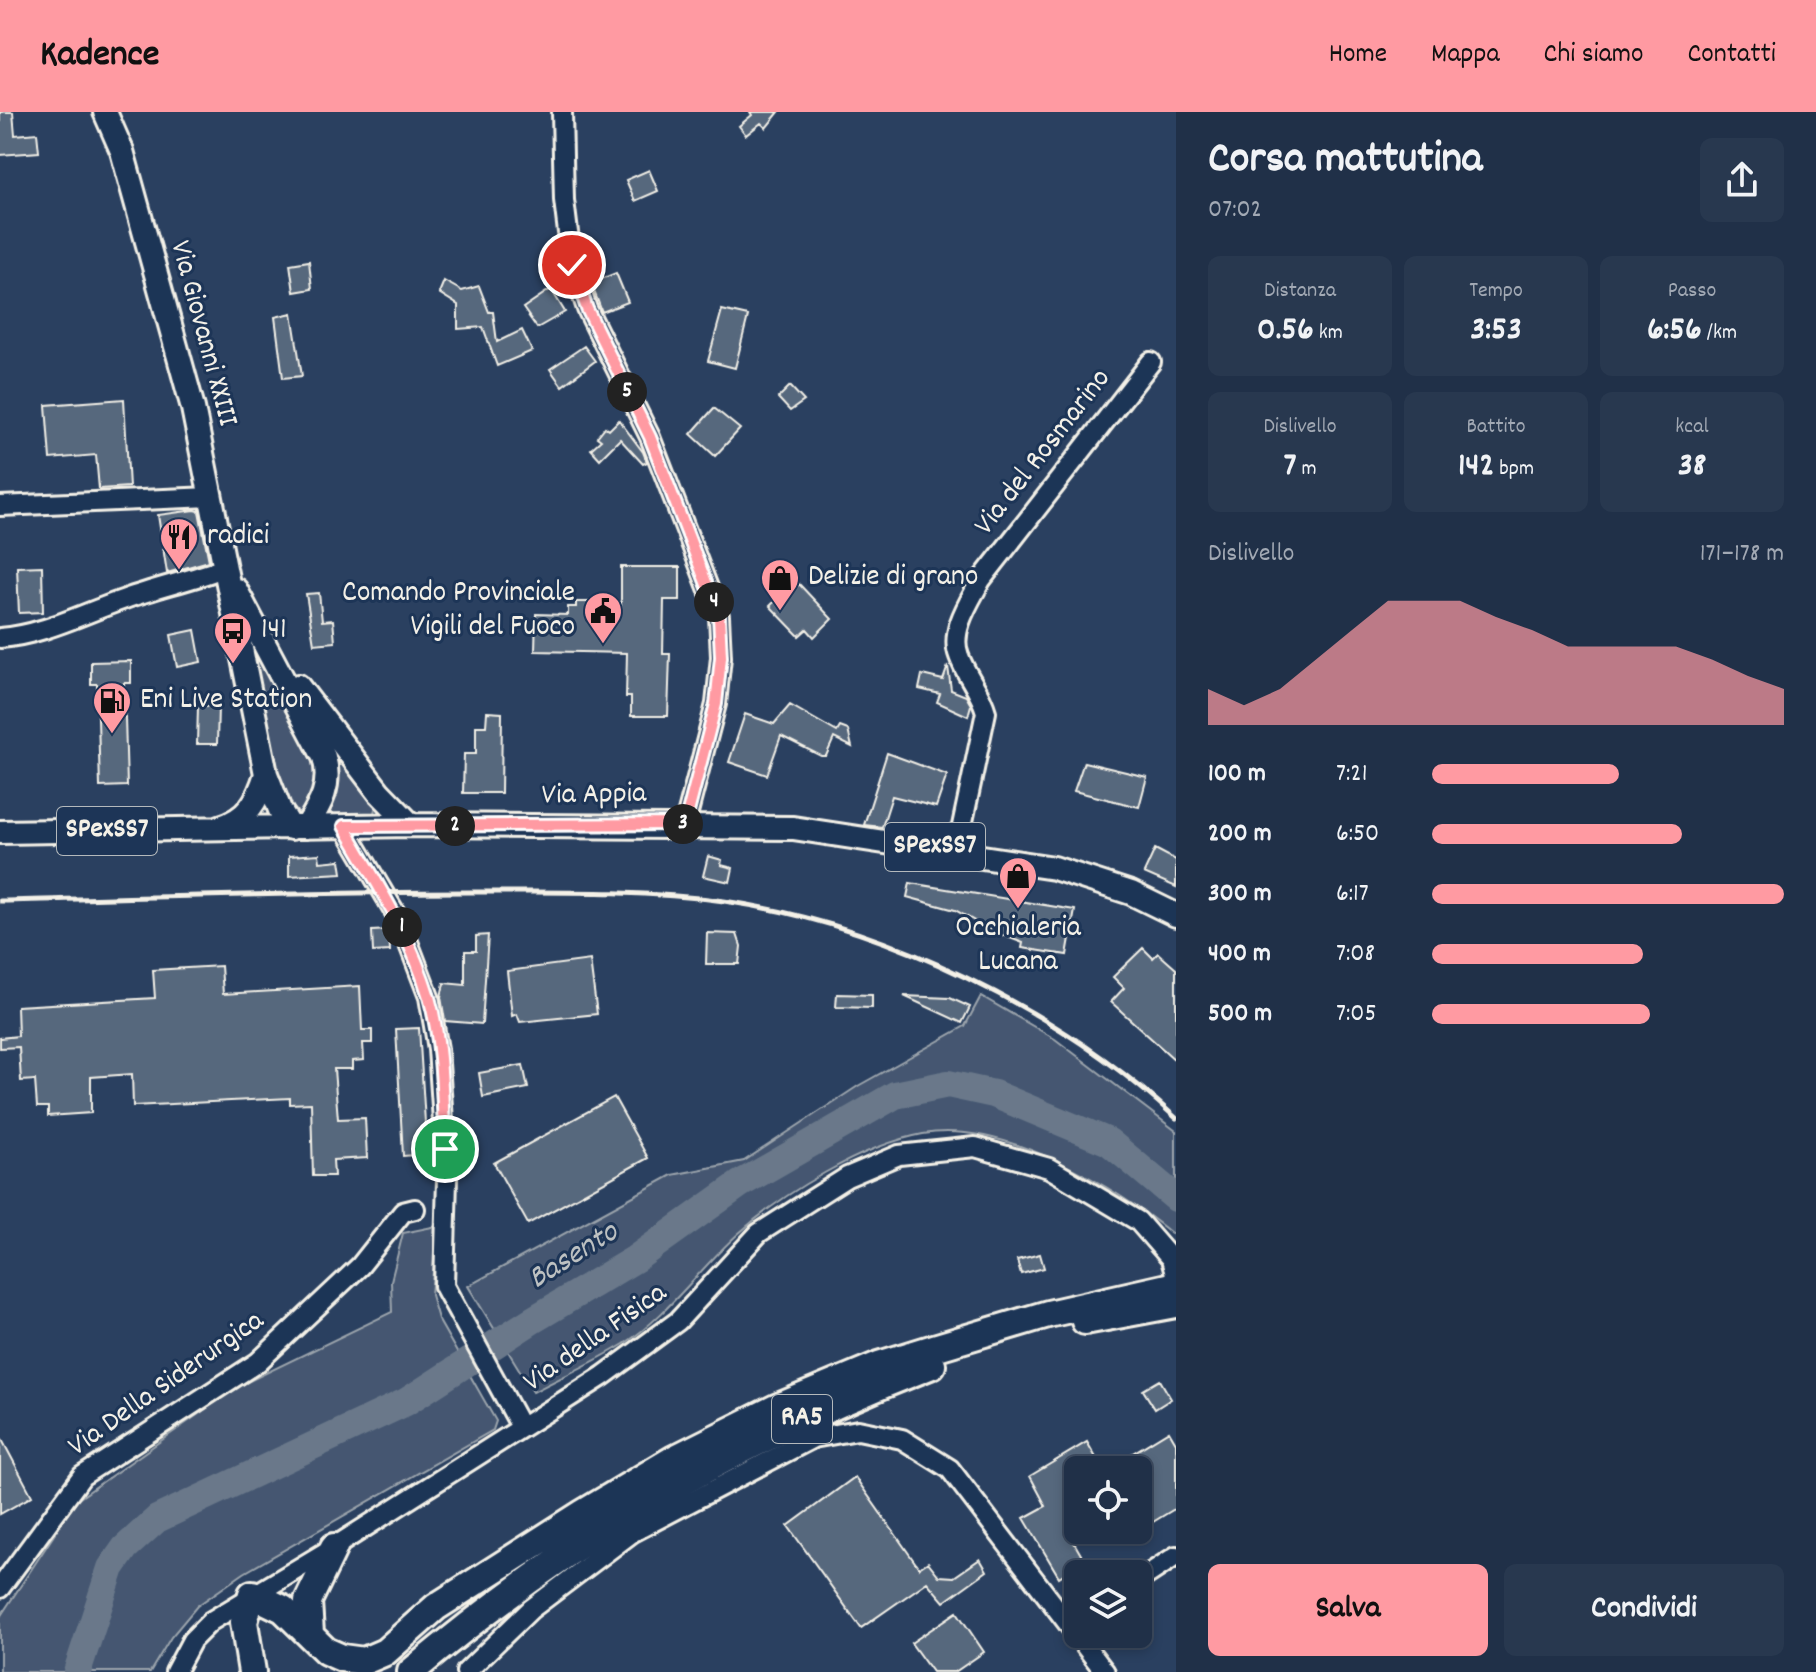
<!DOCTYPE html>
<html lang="it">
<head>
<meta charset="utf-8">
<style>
  :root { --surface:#203048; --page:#28384f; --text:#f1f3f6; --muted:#a2a9b4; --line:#3d4b60; --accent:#ff9aa2 }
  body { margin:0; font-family:Dekko,sans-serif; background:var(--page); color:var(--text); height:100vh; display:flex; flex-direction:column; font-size:30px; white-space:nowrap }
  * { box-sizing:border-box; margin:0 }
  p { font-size:26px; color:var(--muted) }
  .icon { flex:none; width:44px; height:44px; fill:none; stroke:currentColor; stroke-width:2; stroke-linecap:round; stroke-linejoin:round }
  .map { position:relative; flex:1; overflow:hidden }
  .sheet { display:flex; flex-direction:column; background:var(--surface); width:640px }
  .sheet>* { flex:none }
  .tools { position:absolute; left:1064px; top:1344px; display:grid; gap:16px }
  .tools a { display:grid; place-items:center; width:88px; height:88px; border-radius:12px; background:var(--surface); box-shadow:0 4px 12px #0003,0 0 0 2px var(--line); font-size:40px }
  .pin { position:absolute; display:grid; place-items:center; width:68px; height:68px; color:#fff; margin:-34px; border:4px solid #fff; border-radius:50%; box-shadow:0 2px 8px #0007 }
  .km { position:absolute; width:40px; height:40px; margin:-20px; border-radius:50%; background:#222; color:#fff; font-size:22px; line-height:40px; text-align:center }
  .round { display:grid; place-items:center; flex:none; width:84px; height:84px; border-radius:12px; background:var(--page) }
  .headline { display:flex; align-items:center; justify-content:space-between; height:136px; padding:0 32px }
  h1 { font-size:44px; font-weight:700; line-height:60px }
  .figures { display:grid; grid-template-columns:repeat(3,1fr); gap:12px; height:136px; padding:8px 32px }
  .figures div { display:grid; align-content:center; border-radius:12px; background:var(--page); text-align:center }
  .figures b { font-size:34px; font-weight:700 }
  .figures small { font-size:22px; font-weight:400 }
  .figures p { font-size:22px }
  .chart { height:224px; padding:16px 32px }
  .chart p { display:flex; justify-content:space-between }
  .chart svg { width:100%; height:144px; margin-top:8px; fill:var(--accent); opacity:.7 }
  .button { display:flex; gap:16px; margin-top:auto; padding:16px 32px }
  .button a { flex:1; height:92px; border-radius:12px; background:var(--accent); color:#111; font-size:32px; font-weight:700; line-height:92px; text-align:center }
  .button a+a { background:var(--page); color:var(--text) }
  ul { padding:0 32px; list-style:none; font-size:26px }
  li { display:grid; grid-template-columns:128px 96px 1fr; align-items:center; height:60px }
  li i { height:20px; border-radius:10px; background:var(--accent) }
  header { display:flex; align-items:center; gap:48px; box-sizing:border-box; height:112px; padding:0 40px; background:var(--accent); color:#111 }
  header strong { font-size:38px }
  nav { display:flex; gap:44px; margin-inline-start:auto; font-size:28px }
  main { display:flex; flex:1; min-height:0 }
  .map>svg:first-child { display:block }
  .green { fill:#445771; stroke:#9ca4ac; stroke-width:2 }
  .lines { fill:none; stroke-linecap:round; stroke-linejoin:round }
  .river { stroke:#6a788a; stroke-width:28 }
  .building { fill:#56677d; stroke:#f4f1e8; stroke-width:2 }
  .minor-casing { stroke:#f4f1e8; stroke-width:24 }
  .major-casing { stroke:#f4f1e8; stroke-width:28 }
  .highway-casing { stroke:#f4f1e8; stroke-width:32 }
  .minor { stroke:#1d3557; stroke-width:18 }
  .major { stroke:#1d3557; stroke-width:22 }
  .highway { stroke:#1d3557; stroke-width:26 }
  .rail { stroke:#f4f1e8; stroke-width:5 }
  .route-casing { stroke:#fff; stroke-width:16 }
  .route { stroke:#ff9aa2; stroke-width:10 }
  .labels { text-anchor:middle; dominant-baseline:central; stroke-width:6; stroke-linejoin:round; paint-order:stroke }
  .shield { fill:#1d3557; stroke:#b4b9bc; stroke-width:2 }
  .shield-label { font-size:28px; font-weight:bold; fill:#f4f1e8 }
  .street-label { font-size:30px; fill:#f4f1e8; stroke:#1d3557 }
  .poi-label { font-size:30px; fill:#f4f1e8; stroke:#1d3557; text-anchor:start }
  .water-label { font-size:32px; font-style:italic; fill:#bdc1c2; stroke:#1d3557 }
</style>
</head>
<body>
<header>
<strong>Kadence</strong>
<nav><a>Home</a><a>Mappa</a><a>Chi siamo</a><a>Contatti</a></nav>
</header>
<main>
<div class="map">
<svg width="1176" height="1560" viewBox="0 0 1176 1560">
  <rect width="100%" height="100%" fill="#2a4060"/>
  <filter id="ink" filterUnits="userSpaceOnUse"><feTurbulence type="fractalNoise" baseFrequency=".0125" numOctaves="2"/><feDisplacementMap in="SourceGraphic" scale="16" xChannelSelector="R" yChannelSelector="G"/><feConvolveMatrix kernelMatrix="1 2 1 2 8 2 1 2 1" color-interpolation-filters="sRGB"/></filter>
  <g filter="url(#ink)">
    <path class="green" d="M251,528L310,631L322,667L302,704L285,688L279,675L249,543Z
      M305,588L376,692L374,701L323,706Z
      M981,884L1055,927L1176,1019V1125C1117,1075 1004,1008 923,1022C863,1033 783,1081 738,1122C699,1157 668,1203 624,1232C595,1250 563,1264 533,1280L468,1174L672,1063L744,1049L858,974L965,914Z
      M437,1114L431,1183L438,1207L496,1309L493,1318L244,1461L197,1494L171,1525L150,1560H0V1505L77,1388L237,1275L392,1200L391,1169L403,1121Z"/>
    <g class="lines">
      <path class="river" d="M77,1560L111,1456L125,1436L157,1407L406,1290L531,1209L635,1147L740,1072L895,983L948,972L994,982L1109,1030L1176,1086"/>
    </g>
    <path class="building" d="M0,0H13L15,23L37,21L39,40L0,43Z
      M750,0H779L766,16L761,11L746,23L739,14L752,3Z
      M649,58L658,79L635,89L626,68Z
      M309,149L312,177L294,180L290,152Z
      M616,161L628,190L602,200L591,171Z
      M444,169L462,179L479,174L489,200H493L497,230L522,218L532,239L497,254L483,215L458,217V193L439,181Z
      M551,177L565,200L537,216L523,196Z
      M722,198L748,204L735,256L708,249Z
      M292,201L302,264L283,266L275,205Z
      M584,234L595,249L562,274L550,257Z
      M790,274L804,289L790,299L778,286Z
      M124,287L129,375L99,377L96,343L50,347L46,293Z
      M714,296L740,317L715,344L691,322Z
      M619,308L643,340L647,350L643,352L620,327L600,347L591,337L601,328L597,325L605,315L609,318Z
      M195,398L199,399L209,449L167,461L158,403Z
      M42,454L43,500L19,501L17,455Z
      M621,455H680V488H664L663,542H670L668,604H631V585H626L627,541L535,539L536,502L568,503V495H576V490H591V500L621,501Z
      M799,472L832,507L814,525L807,517L799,524L770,494L788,476L792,479Z
      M319,481L322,509L333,508L335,530L314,532L306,482Z
      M195,518L201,550L177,555L171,523Z
      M131,549V571H124L127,674L100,675L97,572H91V550Z
      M948,554L951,578L966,584L971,593L968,604L937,590L940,582L919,577L922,563L943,568Z
      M790,593L837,620L840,615L848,618L852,635L834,626L826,644H821L781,624L767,663L729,650L745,602L774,612Z
      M198,594H218L217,632H197Z
      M487,600L502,601L501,681H463L464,642H476V614H486Z
      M887,641L947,663L936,695L892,684L882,715L864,713Z
      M1084,650L1147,665L1139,695L1074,679Z
      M1155,737L1176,748V775L1144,761Z
      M319,742L320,750L340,748L342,761L289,764V744Z
      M708,744L722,748L721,753L733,756L730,770L703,764Z
      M910,771L1075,798L1067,843L1022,836L1023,831L992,819L955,798L907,785Z
      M389,818L390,839L373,840L372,819Z
      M707,821L737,822L741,834L739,852H706Z
      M488,823L482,912L445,909L441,885L444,871L465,873V839H476V824Z
      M1143,836L1153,846L1158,841L1176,857V949L1111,890L1124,876L1113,865Z
      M590,848L597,902L520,910L517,902L512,904L507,859Z
      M221,854L223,882L360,874L362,918H372V931H363L364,948L352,949V957H334L338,1007L365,1006L367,1046L333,1048L334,1064H313L311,991L290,992V986L133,994L132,962L91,965V1001L48,1004V995H37L35,968L21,969L19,935L0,936V926L18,924L17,894L155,886L153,858Z
      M837,882L872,883V896L836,895Z
      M904,884L950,886L970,895L962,911Z
      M419,916L427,1042L403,1044L396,917Z
      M523,953L528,976L483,985L479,961Z
      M614,985L648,1046L528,1112L494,1051Z
      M1040,1142L1044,1156L1021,1162L1017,1148Z
      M1160,1268L1171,1287L1155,1297L1143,1278Z
      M1169,1319L1176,1331V1396L1138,1419V1358H1105Z
      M0,1324L32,1384L0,1402Z
      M1087,1330L1103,1358H1078V1414L1068,1420L1084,1448L1059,1465L1024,1406L1046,1394L1030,1364Z
      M855,1365L919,1456L928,1450L939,1464L954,1465L980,1447L987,1459L944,1490L927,1470L861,1516L788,1414Z
      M957,1500L984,1540L955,1560H932L911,1531Z"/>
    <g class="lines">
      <defs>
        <path id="minor" d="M562,0L564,88L572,153L587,197L650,325L719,504L721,545L716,592L685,712
          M0,394L211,385
          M0,526C43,523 84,501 125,487C158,475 193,468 226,455
          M344,714L400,809L429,885L438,937L447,1067L444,1174L520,1313
          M957,738L986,600C980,578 966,564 959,544C949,519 970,489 981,468L1151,250
          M1138,1469L1176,1444
          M0,1476L82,1364L258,1250L360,1154L403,1100L415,1097
          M175,1560L192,1528L211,1509L334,1435L603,1264L678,1209L759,1121L847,1065L899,1043L975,1035L1049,1056L1138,1109L1171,1147L1176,1166
          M466,1560L531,1497L633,1420L813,1326L858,1318L902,1327L950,1357L1105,1560"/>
        <path id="major" d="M105,0L122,39L193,296L266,662L280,698L291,716
          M236,478L324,645C332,673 321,692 306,715
          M298,574L379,680L411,713
          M220,715C248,707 258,688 266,662
          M0,720L411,713L793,716L1054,756L1131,781L1176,803"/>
        <path id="highway" d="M1085,1209L1176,1192
          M310,1522L308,1489L334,1435
          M252,1560L244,1510L252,1482L283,1497L326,1539L342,1546L364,1549L385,1540L436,1495L582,1402L674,1347L776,1296L879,1253L934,1236L1048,1202L1176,1173
          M411,1560C574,1423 734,1330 932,1253"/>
      </defs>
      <use href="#minor" class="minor-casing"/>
      <use href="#major" class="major-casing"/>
      <use href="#highway" class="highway-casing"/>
      <use href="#minor" class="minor"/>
      <use href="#major" class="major"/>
      <use href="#highway" class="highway"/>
      <path class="rail" d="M0,789C157,785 314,780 471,780C555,780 640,778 724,789C883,812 1058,897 1176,1006"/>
    </g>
  </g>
  <g class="lines" filter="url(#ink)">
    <defs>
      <path id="route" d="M445,1037C442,987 443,933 429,885C410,822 376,770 344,714L685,712L716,592L721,545L719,504L650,325L587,197L572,153"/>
    </defs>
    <use href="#route" class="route-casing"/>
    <use href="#route" class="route"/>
  </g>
  <defs>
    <symbol id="restaurant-pin" viewBox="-11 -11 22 30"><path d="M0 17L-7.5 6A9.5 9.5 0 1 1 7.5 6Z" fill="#ff9aa2" stroke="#1d3557"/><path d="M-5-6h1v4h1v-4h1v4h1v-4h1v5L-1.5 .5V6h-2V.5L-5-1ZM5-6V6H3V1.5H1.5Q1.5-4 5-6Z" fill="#111"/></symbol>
    <symbol id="shop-pin" viewBox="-11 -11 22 30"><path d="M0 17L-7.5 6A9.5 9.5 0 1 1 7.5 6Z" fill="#ff9aa2" stroke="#1d3557"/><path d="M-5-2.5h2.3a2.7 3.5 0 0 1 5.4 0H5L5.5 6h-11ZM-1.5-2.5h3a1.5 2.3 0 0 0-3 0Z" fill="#111"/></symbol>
    <symbol id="civic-pin" viewBox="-11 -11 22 30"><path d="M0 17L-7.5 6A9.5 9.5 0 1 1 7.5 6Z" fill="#ff9aa2" stroke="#1d3557"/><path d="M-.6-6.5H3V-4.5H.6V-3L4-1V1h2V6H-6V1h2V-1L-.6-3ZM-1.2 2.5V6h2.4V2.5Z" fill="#111"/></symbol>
    <symbol id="bus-pin" viewBox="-11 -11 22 30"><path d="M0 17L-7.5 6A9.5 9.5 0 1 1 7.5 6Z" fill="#ff9aa2" stroke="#1d3557"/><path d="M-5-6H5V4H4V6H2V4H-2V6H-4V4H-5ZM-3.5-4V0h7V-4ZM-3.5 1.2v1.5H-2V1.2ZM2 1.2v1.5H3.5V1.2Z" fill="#111"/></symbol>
    <symbol id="fuel-pin" viewBox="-11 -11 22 30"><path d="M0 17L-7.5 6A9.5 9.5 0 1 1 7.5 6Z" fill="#ff9aa2" stroke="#1d3557"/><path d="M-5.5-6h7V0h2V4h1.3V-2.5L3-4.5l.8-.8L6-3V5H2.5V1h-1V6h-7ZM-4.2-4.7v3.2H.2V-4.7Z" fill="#111"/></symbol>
  </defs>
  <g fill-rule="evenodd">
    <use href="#restaurant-pin" x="157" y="403" width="44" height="60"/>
    <use href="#shop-pin" x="758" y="444" width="44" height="60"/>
    <use href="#civic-pin" x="581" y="477" width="44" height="60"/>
    <use href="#bus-pin" x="211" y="497" width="44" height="60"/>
    <use href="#fuel-pin" x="90" y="567" width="44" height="60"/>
    <use href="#shop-pin" x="996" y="742" width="44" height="60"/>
  </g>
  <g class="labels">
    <g class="shield">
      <rect x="57" y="695" width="100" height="48" rx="6"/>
      <rect x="885" y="711" width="100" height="48" rx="6"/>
      <rect x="772" y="1283" width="60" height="48" rx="6"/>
    </g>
    <g class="shield-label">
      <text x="107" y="719">SPexSS7</text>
      <text x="935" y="735">SPexSS7</text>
      <text x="802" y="1307">RA5</text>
    </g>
    <g class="street-label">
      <text transform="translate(202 222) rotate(75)">Via Giovanni XXIII</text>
      <text transform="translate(1044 341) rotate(-52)">Via del Rosmarino</text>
      <text transform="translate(594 684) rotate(-1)">Via Appia</text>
      <text transform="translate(596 1227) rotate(-35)">Via della Fisica</text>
      <text transform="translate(167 1273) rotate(-35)">Via Della Siderurgica</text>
    </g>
    <g class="poi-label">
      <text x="207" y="425">radici</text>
      <text x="808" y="466">Delizie di grano</text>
      <text x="575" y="482" text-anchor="end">Comando Provinciale<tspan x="575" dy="34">Vigili del Fuoco</tspan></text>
      <text x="261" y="519">141</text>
      <text x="140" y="589">Eni Live Station</text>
      <text x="1018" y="817" text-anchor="middle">Occhialeria<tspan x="1018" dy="34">Lucana</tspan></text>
    </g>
    <g class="water-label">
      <text transform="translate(574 1145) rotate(-32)">Basento</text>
    </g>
  </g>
</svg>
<div class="tools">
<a><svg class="icon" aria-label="locate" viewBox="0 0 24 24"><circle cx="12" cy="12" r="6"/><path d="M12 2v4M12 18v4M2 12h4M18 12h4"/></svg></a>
<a><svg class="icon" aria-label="layers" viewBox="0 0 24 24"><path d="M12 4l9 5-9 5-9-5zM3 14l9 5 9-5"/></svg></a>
</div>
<div class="pin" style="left:445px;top:1037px;background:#1e9e55"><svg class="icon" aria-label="arrive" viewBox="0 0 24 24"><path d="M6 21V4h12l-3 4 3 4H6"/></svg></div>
<div class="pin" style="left:572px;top:153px;background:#d93025"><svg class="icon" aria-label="check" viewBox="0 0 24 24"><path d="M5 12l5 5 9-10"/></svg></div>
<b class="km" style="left:402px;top:815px">1</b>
<b class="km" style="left:455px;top:714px">2</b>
<b class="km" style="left:683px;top:712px">3</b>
<b class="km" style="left:714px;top:490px">4</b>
<b class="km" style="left:627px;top:280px">5</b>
</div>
<section class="sheet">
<div class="headline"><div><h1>Corsa mattutina</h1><p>07:02</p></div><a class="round"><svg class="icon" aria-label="share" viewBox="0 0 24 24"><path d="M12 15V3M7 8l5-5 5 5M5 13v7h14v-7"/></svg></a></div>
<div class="figures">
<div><p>Distanza</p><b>0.56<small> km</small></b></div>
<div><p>Tempo</p><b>3:53</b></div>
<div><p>Passo</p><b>6:56<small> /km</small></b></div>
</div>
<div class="figures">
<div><p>Dislivello</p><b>7<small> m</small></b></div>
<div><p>Battito</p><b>142<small> bpm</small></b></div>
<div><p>kcal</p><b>38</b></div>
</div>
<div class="chart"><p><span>Dislivello</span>171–178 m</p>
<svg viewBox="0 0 160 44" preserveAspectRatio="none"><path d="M0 44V33L10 38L20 33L30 24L40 15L50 6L60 6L70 6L80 11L90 15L100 20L110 20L120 20L130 20L140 24L150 29L160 33V44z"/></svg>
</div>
<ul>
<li><b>100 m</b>7:21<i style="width:53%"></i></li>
<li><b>200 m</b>6:50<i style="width:71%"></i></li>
<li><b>300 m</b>6:17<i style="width:100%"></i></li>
<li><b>400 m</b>7:08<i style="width:60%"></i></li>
<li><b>500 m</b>7:05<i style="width:62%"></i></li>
</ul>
<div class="button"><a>Salva</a><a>Condividi</a></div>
</section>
</main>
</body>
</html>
